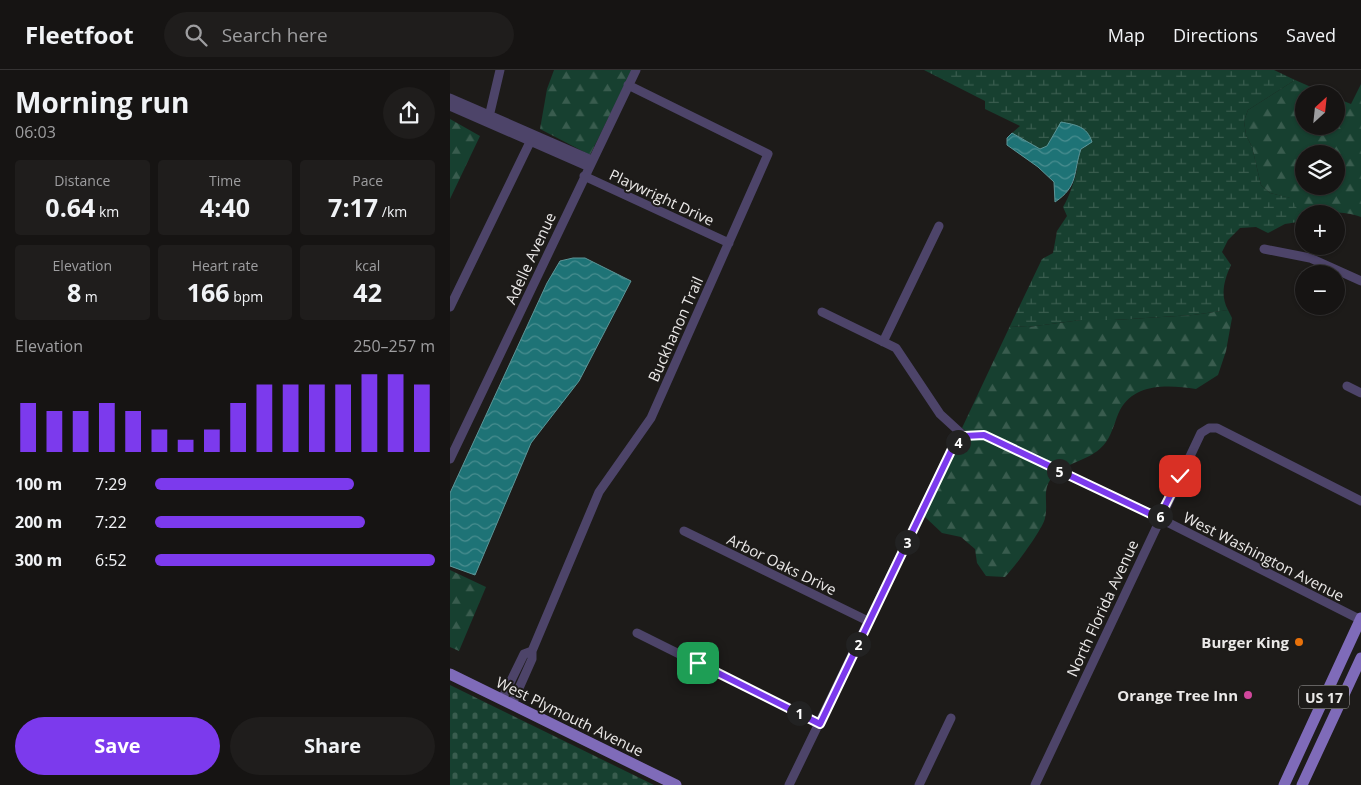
<!DOCTYPE html>
<html lang="en">
<head>
<meta charset="utf-8">
<style>
  :root { --surface:#161413; --page:#1f1d1c; --text:#f1f3f6; --muted:#9e9ea0; --line:#353333; --accent:#7c3aed }
  body { margin:0; font-family:"Open Sans",sans-serif; background:var(--page); color:var(--text); height:100vh; display:flex; flex-direction:column; font-size:19px; white-space:nowrap }
  * { box-sizing:border-box; margin:0 }
  p { font-size:16px; color:var(--muted) }
  .icon { flex:none; width:28px; height:28px; fill:none; stroke:currentColor; stroke-width:2; stroke-linecap:round; stroke-linejoin:round }
  .map { position:relative; flex:1; overflow:hidden }
  .drawer { display:flex; flex-direction:column; background:var(--surface); width:450px }
  .drawer>* { flex:none }
  .needle { width:32px; rotate:27deg }
  .fabs { position:absolute; left:845px; top:15px; display:grid; gap:10px }
  .fabs a { display:grid; place-items:center; width:50px; height:50px; border-radius:50%; background:var(--surface); box-shadow:0 1px 4px #0004,0 0 0 1px var(--line); font-size:25px }
  .pin { position:absolute; display:grid; place-items:center; width:42px; height:42px; color:#fff; margin:-21px; border-radius:10px; box-shadow:0 2px 8px #0006 }
  .km { position:absolute; width:25px; height:25px; margin:-12px; border-radius:50%; background:#222; color:#fff; font-size:14px; line-height:25px; text-align:center }
  .round { display:grid; place-items:center; flex:none; width:52px; height:52px; border-radius:26px; background:var(--page) }
  .head { display:flex; align-items:center; justify-content:space-between; height:85px; padding:0 15px }
  h1 { font-size:28px; font-weight:700; line-height:38px }
  .metrics { display:grid; grid-template-columns:repeat(3,1fr); gap:8px; height:85px; padding:5px 15px }
  .metrics div { display:grid; align-content:center; border-radius:5px; background:var(--page); text-align:center }
  .metrics b { font-size:25px; font-weight:700 }
  .metrics small { font-size:14px; font-weight:400 }
  .metrics p { font-size:14px }
  .chart { height:140px; padding:10px 15px }
  .chart p { display:flex; justify-content:space-between }
  .chart svg { width:100%; height:90px; margin-top:5px; stroke:var(--accent); stroke-width:6 }
  .primary-button { display:flex; gap:10px; margin-top:auto; padding:10px 15px }
  .primary-button a { flex:1; height:58px; border-radius:30px; background:var(--accent); color:#fff; font-size:20px; font-weight:700; line-height:58px; text-align:center }
  .primary-button a+a { background:var(--page); color:var(--text) }
  ul { padding:0 15px; list-style:none; font-size:16px }
  li { display:grid; grid-template-columns:80px 60px 1fr; align-items:center; height:38px }
  li i { height:12px; border-radius:6px; background:var(--accent) }
  header { display:flex; align-items:center; gap:30px; box-sizing:border-box; height:70px; padding:0 25px; background:var(--surface); border-bottom:1px solid var(--line) }
  header strong { font-size:24px }
  nav { display:flex; gap:28px; margin-inline-start:auto; font-size:18px }
  .search { width:350px; height:45px; background:var(--page); display:flex; align-items:center; gap:12px; box-sizing:border-box; padding:0 18px; border-radius:28px; color:var(--muted); font-size:19px }
  main { display:flex; flex:1; min-height:0 }
  .map>svg:first-child { display:block }
  .forest { fill:url(#forest-firs); fill-rule:evenodd }
  .wetland { fill:url(#wetland-marsh) }
  .cemetery { fill:url(#cemetery-stones) }
  .water { fill:url(#water-waves); stroke:#5c9698 }
  .lines { fill:none; stroke-linecap:round; stroke-linejoin:round }
  .minor { stroke:#4d4469; stroke-width:9 }
  .major { stroke:#7f6bb9; stroke-width:11 }
  .route-casing { stroke:#fff; stroke-width:10 }
  .route { stroke:#7c3aed; stroke-width:6 }
  .food-dot { fill:#e8710a; stroke:#1d1b19; stroke-width:2 }
  .hotel-dot { fill:#d1479c; stroke:#1d1b19; stroke-width:2 }
  .labels { text-anchor:middle; dominant-baseline:central; stroke-width:4; stroke-linejoin:round; paint-order:stroke }
  .shield { fill:#1d1b19; stroke:#adabaa; stroke-width:1 }
  .shield-label { font-size:14px; font-weight:bold; fill:#ebe9e8 }
  .street-label { font-size:15px; fill:#ebe9e8; stroke:#1d1b19 }
  .poi-label { font-size:15px; font-weight:bold; fill:#ebe9e8; stroke:#1d1b19; text-anchor:end }
</style>
</head>
<body>
<header>
<strong>Fleetfoot</strong>
<div class="search"><svg class="icon" aria-label="search" viewBox="0 0 24 24"><circle cx="10" cy="10" r="6"/><path d="M15 15l6 6"/></svg>Search here</div>
<nav><a>Map</a><a>Directions</a><a>Saved</a></nav>
</header>
<main>
<section class="drawer">
<div class="head"><div><h1>Morning run</h1><p>06:03</p></div><a class="round"><svg class="icon" aria-label="share" viewBox="0 0 24 24"><path d="M12 15V3M7 8l5-5 5 5M5 13v7h14v-7"/></svg></a></div>
<div class="metrics">
<div><p>Distance</p><b>0.64<small> km</small></b></div>
<div><p>Time</p><b>4:40</b></div>
<div><p>Pace</p><b>7:17<small> /km</small></b></div>
</div>
<div class="metrics">
<div><p>Elevation</p><b>8<small> m</small></b></div>
<div><p>Heart rate</p><b>166<small> bpm</small></b></div>
<div><p>kcal</p><b>42</b></div>
</div>
<div class="chart"><p><span>Elevation</span>250–257 m</p>
<svg viewBox="0 0 160 44" preserveAspectRatio="none"><path d="M5 44V20M15 44V24M25 44V24M35 44V20M45 44V24M55 44V33M65 44V38M75 44V33M85 44V20M95 44V11M105 44V11M115 44V11M125 44V11M135 44V6M145 44V6M155 44V11"/></svg>
</div>
<ul>
<li><b>100 m</b>7:29<i style="width:71%"></i></li>
<li><b>200 m</b>7:22<i style="width:75%"></i></li>
<li><b>300 m</b>6:52<i style="width:100%"></i></li>
</ul>
<div class="primary-button"><a>Save</a><a>Share</a></div>
</section>
<div class="map">
<svg width="911" height="715" viewBox="0 0 911 715">
  <defs>
    <pattern id="forest-firs" width="22" height="20" patternUnits="userSpaceOnUse" patternTransform="scale(1.25)"><rect width="22" height="20" fill="#174030"/><path d="M5 1l3.5 6h-7zM16 11l3.5 6h-7z" fill="#395c4e"/></pattern>
    <pattern id="wetland-marsh" width="20" height="14" patternUnits="userSpaceOnUse" patternTransform="scale(1.25)"><rect width="20" height="14" fill="#174030"/><path d="M1 5h8M5 5V1M11 12h8M15 12V8" fill="none" stroke="#395c4e"/></pattern>
    <pattern id="cemetery-stones" width="16" height="16" patternUnits="userSpaceOnUse" patternTransform="scale(1.25)"><rect width="16" height="16" fill="#174030"/><path d="M2 7V4a2 2 0 0 1 4 0v3zM10 15v-3a2 2 0 0 1 4 0v3z" fill="#395c4e"/></pattern>
    <pattern id="water-waves" width="16" height="10" patternUnits="userSpaceOnUse" patternTransform="scale(1.25)"><rect width="16" height="10" fill="#1e7376"/><path d="M0 5q4-4 8 0t8 0" fill="none" stroke="#4a8e90"/></pattern>
  </defs>
  <rect width="100%" height="100%" fill="#1d1b19"/>
  <path class="forest" d="M104,0H182L140,85L90,59L97,19Z
    M845,10L877,24H854V56H886V28L901,34L911,14V147C888,139 877,144 854,144V151L840,128L820,123L811,115L802,77L796,65L794,51L798,40ZM854,84H886V116H854Z
    M0,49L30,66L0,129Z
    M778,240L782,248L776,281L768,305L746,319C720,315 685,312 670,340C665,350 663,362 656,372C645,387 630,389 614,398L536,361H516L512,358L560,256L578,257L631,250H664L743,245Z
    M532,369L605,404C590,419 599,431 595,448C593,459 564,498 555,507L536,506L527,493L525,479L511,467L492,463L474,446L506,379L516,370Z
    M0,500L36,517L9,581L0,577Z"/>
  <path class="wetland" d="M474,0H824L845,10L798,40L794,51L796,65L802,77L811,115L820,123L841,128L854,151L835,154L818,163L806,157L790,158L778,170L772,182L781,195C774,210 770,225 778,240L743,245L664,250H631L578,257L560,256L592,189L603,183L607,161L617,146L613,137C618,129 622,117 625,108C629,96 626,83 636,74L607,59L597,76L590,79L562,63L570,56L535,39V31Z"/>
  <path class="cemetery" d="M0,615L204,715H0Z"/>
  <path class="water" d="M611,52C626,55 637,56 642,72L631,79C623,102 629,116 605,132L604,112L588,97L557,75V68L562,63L590,79L597,76Z
    M123,188H135L181,211L129,311L81,373L25,505L0,496V423L97,213L110,191Z"/>
  <g class="lines">
    <path class="minor" d="M0,28L142,90
      M0,36L139,97
      M38,51L50,0
      M134,106L279,173
      M814,179L860,188L911,211
      M0,237L81,70
      M372,242L446,278L490,344L514,366
      M433,272L489,156
      M897,316L911,323
      M514,366L534,365L709,448L911,550
      M0,389L186,0
      M234,461L418,551
      M187,563L370,654
      M52,629L74,584L82,581
      M62,634L82,589V581L149,422L201,348L318,84L178,15
      M339,715L503,377L514,366
      M469,715L501,648
      M585,715L751,363L759,358H767L911,431"/>
    <path class="major" d="M0,604L226,715
      M834,715L911,548
      M852,715L911,588"/>
  </g>
  <g class="lines">
    <defs>
      <path id="route" d="M248,593L370,654L503,377L514,366L534,365L709,448L730,406"/>
    </defs>
    <use href="#route" class="route-casing"/>
    <use href="#route" class="route"/>
  </g>
  <circle class="food-dot" cx="849" cy="572" r="5"/>
  <circle class="hotel-dot" cx="798" cy="625" r="5"/>
  <g class="labels">
    <rect class="shield" x="849" y="615.5" width="50" height="23" rx="4"/>
    <g class="shield-label">
      <text x="874" y="627">US 17</text>
    </g>
    <g class="street-label">
      <text transform="translate(212 127) rotate(25)">Playwright Drive</text>
      <text transform="translate(80 188) rotate(-65)">Adelle Avenue</text>
      <text transform="translate(225 259) rotate(-66)">Buckhanon Trail</text>
      <text transform="translate(814 486) rotate(27)">West Washington Avenue</text>
      <text transform="translate(332 494) rotate(26)">Arbor Oaks Drive</text>
      <text transform="translate(652 538) rotate(-65)">North Florida Avenue</text>
      <text transform="translate(120 646) rotate(26)">West Plymouth Avenue</text>
    </g>
    <g class="poi-label">
      <text x="839" y="572">Burger King</text>
      <text x="788" y="625">Orange Tree Inn</text>
    </g>
  </g>
</svg>
<div class="fabs">
<a><svg class="needle" viewBox="-14 -14 28 28"><path d="M0-13l5 13h-10z" fill="#e53935"/><path d="M0 13l5-13h-10z" fill="#9e9ea0"/></svg></a>
<a><svg class="icon" aria-label="layers" viewBox="0 0 24 24"><path d="M12 4l9 5-9 5-9-5zM3 14l9 5 9-5"/></svg></a>
<a>+</a>
<a>−</a>
</div>
<div class="pin" style="left:248px;top:593px;background:#1e9e55"><svg class="icon" aria-label="arrive" viewBox="0 0 24 24"><path d="M6 21V4h12l-3 4 3 4H6"/></svg></div>
<div class="pin" style="left:730px;top:406px;background:#d93025"><svg class="icon" aria-label="check" viewBox="0 0 24 24"><path d="M5 12l5 5 9-10"/></svg></div>
<b class="km" style="left:349px;top:643px">1</b>
<b class="km" style="left:408px;top:574px">2</b>
<b class="km" style="left:457px;top:472px">3</b>
<b class="km" style="left:508px;top:372px">4</b>
<b class="km" style="left:609px;top:401px">5</b>
<b class="km" style="left:710px;top:446px">6</b>
</div>
</main>
</body>
</html>
